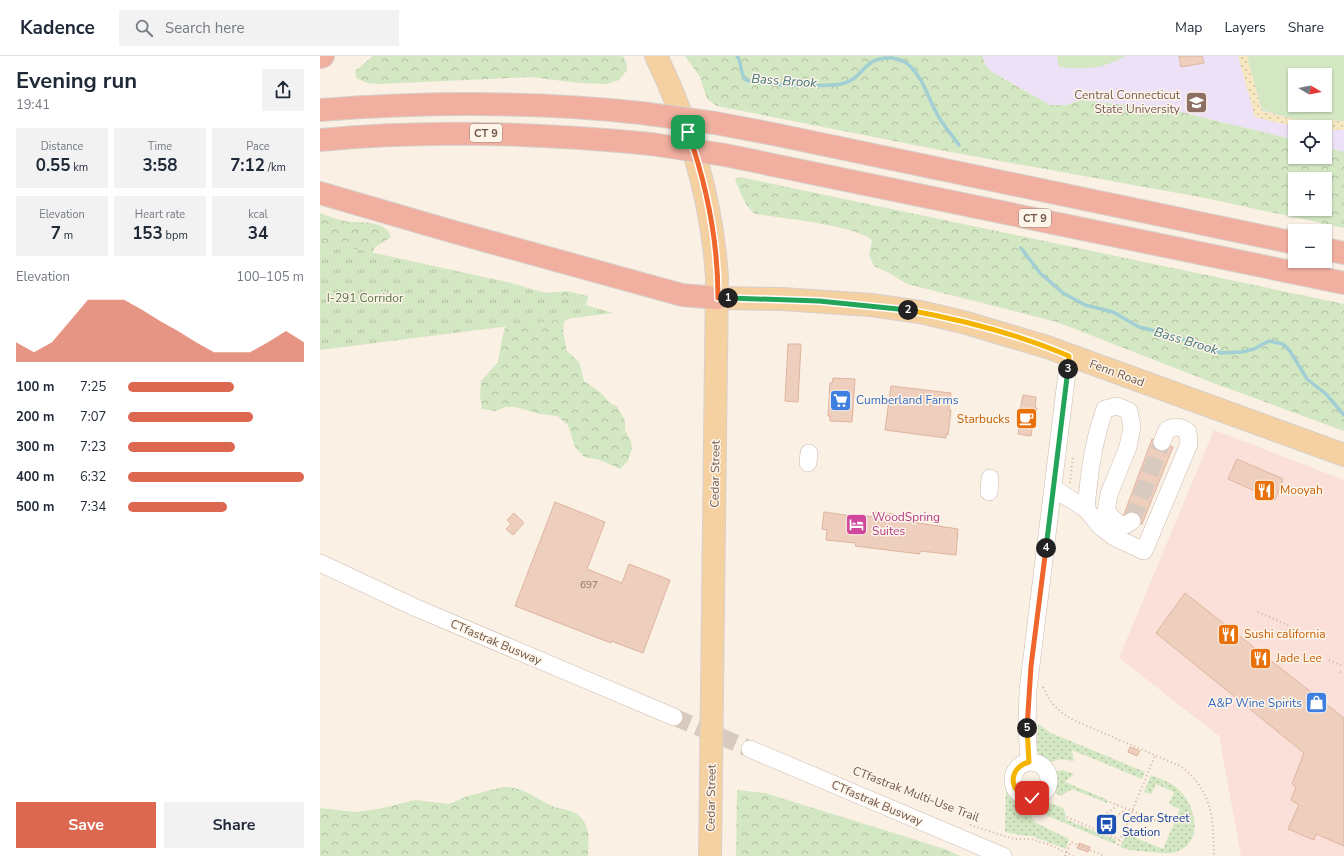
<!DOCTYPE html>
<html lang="en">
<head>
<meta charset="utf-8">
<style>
  :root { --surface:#fff; --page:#f2f2f3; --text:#1f2937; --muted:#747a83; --line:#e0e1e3; --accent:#dc6851 }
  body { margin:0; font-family:"Nunito Sans",sans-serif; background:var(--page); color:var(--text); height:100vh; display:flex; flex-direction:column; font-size:15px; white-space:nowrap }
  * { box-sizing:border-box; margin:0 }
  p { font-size:13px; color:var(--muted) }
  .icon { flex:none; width:22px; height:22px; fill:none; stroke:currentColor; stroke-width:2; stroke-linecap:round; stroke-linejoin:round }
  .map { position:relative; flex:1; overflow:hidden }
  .drawer { display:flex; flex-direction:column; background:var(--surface); width:320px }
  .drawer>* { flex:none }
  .needle { width:26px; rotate:100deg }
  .fabs { position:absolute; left:968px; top:12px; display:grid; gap:8px }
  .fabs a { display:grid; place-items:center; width:44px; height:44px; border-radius:0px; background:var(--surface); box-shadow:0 1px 3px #0004; font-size:20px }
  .pin { position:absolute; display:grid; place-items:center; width:34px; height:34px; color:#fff; margin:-17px; border-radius:8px; box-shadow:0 2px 6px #0006 }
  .km { position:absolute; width:20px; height:20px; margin:-10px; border-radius:50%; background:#222; color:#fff; font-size:11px; line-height:20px; text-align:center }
  .round { display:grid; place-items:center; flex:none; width:42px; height:42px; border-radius:0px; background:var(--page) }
  .head { display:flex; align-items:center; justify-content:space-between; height:68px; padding:0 16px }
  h1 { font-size:22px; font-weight:700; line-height:30px }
  .metrics { display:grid; grid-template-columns:repeat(3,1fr); gap:6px; height:68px; padding:4px 16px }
  .metrics div { display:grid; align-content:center; border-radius:0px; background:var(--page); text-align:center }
  .metrics b { font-size:17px; font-weight:700 }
  .metrics small { font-size:11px; font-weight:400 }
  .metrics p { font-size:11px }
  .chart { height:112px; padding:8px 16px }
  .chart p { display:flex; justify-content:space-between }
  .chart svg { width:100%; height:72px; margin-top:4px; fill:var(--accent); opacity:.7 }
  .cta { display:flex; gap:8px; margin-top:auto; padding:8px 16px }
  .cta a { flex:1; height:46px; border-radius:0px; background:var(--accent); color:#fff; font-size:16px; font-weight:700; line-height:46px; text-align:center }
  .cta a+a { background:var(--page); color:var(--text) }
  ul { padding:0 16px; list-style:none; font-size:13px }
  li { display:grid; grid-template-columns:64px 48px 1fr; align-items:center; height:30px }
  li i { height:10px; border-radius:5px; background:var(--accent) }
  header { display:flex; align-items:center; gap:24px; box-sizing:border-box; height:56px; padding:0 20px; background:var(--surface); border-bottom:1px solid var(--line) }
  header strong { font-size:19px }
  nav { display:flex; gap:22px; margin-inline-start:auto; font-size:14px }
  .search { width:280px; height:36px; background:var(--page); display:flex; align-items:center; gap:10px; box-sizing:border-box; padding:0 14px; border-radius:0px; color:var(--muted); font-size:15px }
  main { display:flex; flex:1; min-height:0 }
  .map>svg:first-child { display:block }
  .commercial { fill:#fae0d8 }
  .education { fill:#ede1f7; fill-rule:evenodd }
  .grass { fill:url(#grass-dots) }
  .forest { fill:url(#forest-crowns); fill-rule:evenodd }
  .sand { fill:url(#sand-dots) }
  .park { fill:url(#park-tufts) }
  .pitch { fill:#d4e7c3; fill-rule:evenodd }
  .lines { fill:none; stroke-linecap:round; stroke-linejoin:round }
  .stream { stroke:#a1cfd3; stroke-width:3.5 }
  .building { fill:#eecebd; stroke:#dfb49f }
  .minor-tunnel { stroke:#d8cabe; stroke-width:17; stroke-dasharray:17 8; stroke-linecap:butt }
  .minor-casing { stroke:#cdbaae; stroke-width:18 }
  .major-casing { stroke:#d7d0cd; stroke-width:24 }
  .highway-casing { stroke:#d7d0cd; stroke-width:24 }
  .path { stroke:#d3b1a1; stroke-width:2; stroke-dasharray:1 3; stroke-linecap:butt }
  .minor { stroke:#fff; stroke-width:17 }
  .major { stroke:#f5d0a0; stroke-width:22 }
  .highway { stroke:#f1af9f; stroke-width:22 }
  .highway-bridge-casing { stroke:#d7d0cd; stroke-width:24; stroke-linecap:butt }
  .highway-bridge { stroke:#f1af9f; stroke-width:22 }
  .split-1-casing { stroke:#fff; stroke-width:8 }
  .split-2-casing { stroke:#fff; stroke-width:8 }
  .split-3-casing { stroke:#fff; stroke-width:8 }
  .split-4-casing { stroke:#fff; stroke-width:8 }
  .split-5-casing { stroke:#fff; stroke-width:8 }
  .split-6-casing { stroke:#fff; stroke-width:8 }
  .split-1 { stroke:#f0652b; stroke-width:5 }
  .split-2 { stroke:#22a559; stroke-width:5 }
  .split-3 { stroke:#f5b400; stroke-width:5 }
  .split-4 { stroke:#22a559; stroke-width:5 }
  .split-5 { stroke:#f0652b; stroke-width:5 }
  .split-6 { stroke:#f5b400; stroke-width:5 }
  .labels { text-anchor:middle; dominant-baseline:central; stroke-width:3; stroke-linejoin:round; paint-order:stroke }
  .number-label { font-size:10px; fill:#907468 }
  .shield { fill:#fef5ea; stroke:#9b867b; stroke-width:1 }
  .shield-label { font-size:11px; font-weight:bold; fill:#71564b }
  .education-label { font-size:12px; fill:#785e54; stroke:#fef5ea; text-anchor:end }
  .park-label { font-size:12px; fill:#567644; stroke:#fef5ea }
  .street-label { font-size:12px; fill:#71564b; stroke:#fef5ea }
  .shop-label { font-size:12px; fill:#366cbe; stroke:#fef5ea; text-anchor:start }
  .food-label { font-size:12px; fill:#c56008; stroke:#fef5ea; text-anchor:start }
  .hotel-label { font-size:12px; fill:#b23c85; stroke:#fef5ea; text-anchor:start }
  .transit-label { font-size:12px; fill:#164399; stroke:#fef5ea; text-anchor:start }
  .water-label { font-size:13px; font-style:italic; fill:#43777c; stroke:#fef5ea }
</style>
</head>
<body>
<header>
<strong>Kadence</strong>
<div class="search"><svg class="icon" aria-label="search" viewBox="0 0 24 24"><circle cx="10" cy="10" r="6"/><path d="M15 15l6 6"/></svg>Search here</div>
<nav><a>Map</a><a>Layers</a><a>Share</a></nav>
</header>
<main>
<section class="drawer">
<div class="head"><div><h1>Evening run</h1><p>19:41</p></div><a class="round"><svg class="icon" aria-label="share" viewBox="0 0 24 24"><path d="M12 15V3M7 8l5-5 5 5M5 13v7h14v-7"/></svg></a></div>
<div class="metrics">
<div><p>Distance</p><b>0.55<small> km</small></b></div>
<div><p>Time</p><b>3:58</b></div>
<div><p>Pace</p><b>7:12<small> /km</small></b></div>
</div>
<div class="metrics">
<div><p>Elevation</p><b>7<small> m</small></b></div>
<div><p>Heart rate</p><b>153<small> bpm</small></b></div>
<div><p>kcal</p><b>34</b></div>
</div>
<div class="chart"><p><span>Elevation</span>100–105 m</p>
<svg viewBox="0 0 160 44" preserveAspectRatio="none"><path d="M0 44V32L10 38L20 32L30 19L40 6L50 6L60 6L70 12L80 19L90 25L100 32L110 38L120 38L130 38L140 32L150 25L160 32V44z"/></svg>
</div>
<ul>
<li><b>100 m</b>7:25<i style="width:60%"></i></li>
<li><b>200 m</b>7:07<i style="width:71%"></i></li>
<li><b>300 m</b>7:23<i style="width:61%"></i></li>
<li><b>400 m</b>6:32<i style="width:100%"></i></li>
<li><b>500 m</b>7:34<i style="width:56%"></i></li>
</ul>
<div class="cta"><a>Save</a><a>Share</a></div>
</section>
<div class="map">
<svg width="1024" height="800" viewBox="0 0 1024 800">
  <defs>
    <pattern id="grass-dots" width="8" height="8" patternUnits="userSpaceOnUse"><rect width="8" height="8" fill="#d4e7c3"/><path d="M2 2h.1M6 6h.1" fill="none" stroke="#b0bea0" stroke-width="1.8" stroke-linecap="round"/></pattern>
    <pattern id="forest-crowns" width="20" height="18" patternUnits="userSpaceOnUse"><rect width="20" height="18" fill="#d4e7c3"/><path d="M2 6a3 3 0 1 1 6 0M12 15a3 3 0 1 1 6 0" fill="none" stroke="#b0bea0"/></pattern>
    <pattern id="sand-dots" width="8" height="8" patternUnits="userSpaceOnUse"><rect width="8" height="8" fill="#f8e8c1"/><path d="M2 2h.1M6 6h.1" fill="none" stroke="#cdbf9f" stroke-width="1.8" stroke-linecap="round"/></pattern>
    <pattern id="park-tufts" width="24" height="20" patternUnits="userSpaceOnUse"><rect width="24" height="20" fill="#d4e7c3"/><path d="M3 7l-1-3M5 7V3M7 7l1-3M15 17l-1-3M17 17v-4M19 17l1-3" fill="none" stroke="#b0bea0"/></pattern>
  </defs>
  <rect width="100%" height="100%" fill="#faf0e4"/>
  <path class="commercial" d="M894,374L1024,424V800H921L899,680L799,602Z"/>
  <path class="education" d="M662,0H1024V96L1005,91V71H975V84L857,55L761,44L746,49H730L672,16L666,10ZM975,19H1005V49H975Z"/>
  <path class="grass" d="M718,668L731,677L825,716L822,723L752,694L754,705L740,703L732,706L726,705L721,702L717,695Z
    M743,714L754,718L745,726L788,744L787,747L752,733L741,740L732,735L734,716Z
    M831,719C840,723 851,726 858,733C876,749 885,787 855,796C848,799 838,796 831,796C820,795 810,795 800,791L806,778L843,793L860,753L849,748L854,736L836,728L831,738L824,736Z
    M686,730L690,739L706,753L716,767L749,783L746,793L712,780H706L685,776Z
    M725,745L743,752L746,759L745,763L796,784L795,788L728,760L720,751L721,747Z"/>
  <path class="forest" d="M53,0H303L307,9V14L299,24L287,28L260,27L210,21L59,28L47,27L36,22L35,15Z
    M365,0H662L666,10L672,16L730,49H746L761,44L857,55L975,84V101H1005V91L1024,96V172L885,142L620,94L397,50L387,43L380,21ZM975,123H1005V153H975Z
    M420,121L1024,248V375L896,328L737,266L587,228L569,217L554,210L549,199L552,184C536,169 461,162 436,158C426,153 419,134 415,123Z
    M0,157C8,160 16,163 24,165C38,168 65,162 71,181L54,192L52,201L224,237L247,235L268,240C269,251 252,260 244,266L243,275L247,295L259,306L264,325L281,337L290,347L297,350L305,365V374L311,385L312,393L308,405L300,413L280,404L264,401L255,391L248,369L237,360L220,358L195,351H186L175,355L162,353L160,339L161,325L178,306L182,282L187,265L0,245Z
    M183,731C202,730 216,743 232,750C243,755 255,752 263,764C271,776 268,786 268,800H0V752L36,756L58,753L95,744L129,748L148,740Z
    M417,734L445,737L625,793L640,800H416Z"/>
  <path class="sand" d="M918,0H927L942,55L973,63L1024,65V74H1005V71H976L935,61Z"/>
  <path class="park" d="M0,185L191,227L293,257L0,294Z"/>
  <path class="pitch" d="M737,0H805C784,13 763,14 739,11Z
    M927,0H1024V65L973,63L942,54ZM975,19H1005V49H975Z"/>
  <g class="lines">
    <path class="stream" d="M417,0C423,8 419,18 426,24C448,30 499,31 521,28C545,23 542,0 572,2C580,4 586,5 591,11C603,23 608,41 616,56C622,68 631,78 639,89
      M701,192L720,217L743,237L765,249L793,256L819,271L855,280L901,297L922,296L934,293L949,285L963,288L970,295L987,323L1006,338L1024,359"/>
  </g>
  <path class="building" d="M859,0H882L884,7L861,11Z
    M468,288H481L478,346L465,345Z
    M513,322L535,323L532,366L510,365V360H508L510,327H512Z
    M571,330L631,337L629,354H631L628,379L626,378V382L565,374Z
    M703,339L716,341L715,352H717L716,359H714L711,380L698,378L700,366H698Z
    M832,383L853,391L822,468L803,461Z
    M917,403L963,423L955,444L908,423Z
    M235,446L285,466L267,513L302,527L309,508L350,524L323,597L291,585V587L195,550Z
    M504,456L539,461V459L554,461L555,456L574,458L573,463L638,473L636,499L600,495V498L535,490L536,487L506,484L507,474L502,473Z
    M194,457L204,467L193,479L186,473L191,468L187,464Z
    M865,537L1024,662V790L996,778L994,784L968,773L979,749L971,744L976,731L972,728L984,697L836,577Z
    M810,691L820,695L817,700L808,696Z
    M759,787L770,791L768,796L757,792Z"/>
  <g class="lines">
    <path class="minor-tunnel" d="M812,465L842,386
      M354,661L430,693"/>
    <defs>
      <path id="minor" d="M488,407L489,397
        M733,432L766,453L781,471L794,481L824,495L869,388L868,376C861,371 856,369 847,374L842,386
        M669,436L670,422
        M766,453C769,419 773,385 785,353L797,350L809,355L812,371L808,391L789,438L786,455L797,467L806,469L812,465
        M0,507L94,551L354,661
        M430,693L683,800
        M709,706L707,672L708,634L749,300
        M693 724a18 18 0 1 1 36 0a18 18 0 1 1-36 0Z"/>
      <path id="major" d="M336,0C370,70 392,143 397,222L390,800
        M397,242L462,243L551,249L600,256L643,266L727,291L1024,399"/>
      <path id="highway" d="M0,1L3,0
        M0,54C107,46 214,45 321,57
        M395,67L453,78L975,187
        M0,84C111,73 221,77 331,88
        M405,99L1024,227
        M0,137L134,176L362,239L397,242
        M1005,193L1024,197"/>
    </defs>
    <use href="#minor" class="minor-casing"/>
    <use href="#major" class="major-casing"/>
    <use href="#highway" class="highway-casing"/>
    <path class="path" d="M750,427L753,399
      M938,556L968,569
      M965,575L979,581
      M1009,604L1022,610
      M1020,616L1024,617
      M723,631C730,647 738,655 753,664L860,710C893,734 893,762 894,800
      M790,746L837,765
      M747,761L800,784
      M781,762L798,749
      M790,766L806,753
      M650,769L694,783H710L728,788L753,800
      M805,772L835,700
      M798,789L802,778
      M745,800L751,786L785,800"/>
    <use href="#minor" class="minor"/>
    <use href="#major" class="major"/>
    <use href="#highway" class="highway"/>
    <defs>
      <path id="highway-bridge" d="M321,57L395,67
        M331,88L405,99"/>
    </defs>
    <use href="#highway-bridge" class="highway-bridge-casing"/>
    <use href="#highway-bridge" class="highway-bridge"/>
  </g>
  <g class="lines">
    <defs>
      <path id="split-1" d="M368,76C387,130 398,185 398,242H408"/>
      <path id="split-2" d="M408,242L499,245L588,254"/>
      <path id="split-3" d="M588,254C643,264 698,278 749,300L748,313"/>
      <path id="split-4" d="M726,492L748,313"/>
      <path id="split-5" d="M707,672L711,610L726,492"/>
      <path id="split-6" d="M707,672L709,706C686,712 689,740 712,742"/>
    </defs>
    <use href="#split-1" class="split-1-casing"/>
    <use href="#split-2" class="split-2-casing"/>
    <use href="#split-3" class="split-3-casing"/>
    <use href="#split-4" class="split-4-casing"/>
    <use href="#split-5" class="split-5-casing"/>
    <use href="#split-6" class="split-6-casing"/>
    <use href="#split-1" class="split-1"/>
    <use href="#split-2" class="split-2"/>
    <use href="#split-3" class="split-3"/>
    <use href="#split-4" class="split-4"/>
    <use href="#split-5" class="split-5"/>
    <use href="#split-6" class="split-6"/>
  </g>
  <defs>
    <symbol id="university-square" viewBox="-11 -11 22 22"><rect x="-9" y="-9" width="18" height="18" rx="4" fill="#8d6e63" stroke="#fef5ea"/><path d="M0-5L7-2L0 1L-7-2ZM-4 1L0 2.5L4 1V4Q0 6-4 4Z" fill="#fff"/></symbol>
    <symbol id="supermarket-square" viewBox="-11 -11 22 22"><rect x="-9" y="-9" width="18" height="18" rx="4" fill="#3f7fe0" stroke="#fef5ea"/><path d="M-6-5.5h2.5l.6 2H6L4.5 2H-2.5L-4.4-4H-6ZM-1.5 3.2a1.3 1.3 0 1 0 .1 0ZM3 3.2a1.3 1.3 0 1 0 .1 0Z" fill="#fff"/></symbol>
    <symbol id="cafe-square" viewBox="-11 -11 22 22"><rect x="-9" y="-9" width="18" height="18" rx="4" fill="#e8710a" stroke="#fef5ea"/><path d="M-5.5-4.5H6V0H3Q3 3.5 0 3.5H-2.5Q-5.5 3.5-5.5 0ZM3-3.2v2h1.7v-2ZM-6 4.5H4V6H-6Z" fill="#fff"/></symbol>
    <symbol id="restaurant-square" viewBox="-11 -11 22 22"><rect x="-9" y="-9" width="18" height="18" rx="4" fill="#e8710a" stroke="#fef5ea"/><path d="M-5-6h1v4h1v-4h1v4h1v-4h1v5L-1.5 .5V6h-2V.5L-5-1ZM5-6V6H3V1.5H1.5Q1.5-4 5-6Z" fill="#fff"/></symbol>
    <symbol id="hotel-square" viewBox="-11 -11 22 22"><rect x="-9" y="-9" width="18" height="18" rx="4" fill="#d1479c" stroke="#fef5ea"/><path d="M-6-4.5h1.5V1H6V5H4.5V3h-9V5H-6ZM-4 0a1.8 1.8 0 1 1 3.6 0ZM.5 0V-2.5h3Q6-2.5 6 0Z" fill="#fff"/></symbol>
    <symbol id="shop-square" viewBox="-11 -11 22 22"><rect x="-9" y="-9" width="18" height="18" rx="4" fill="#3f7fe0" stroke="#fef5ea"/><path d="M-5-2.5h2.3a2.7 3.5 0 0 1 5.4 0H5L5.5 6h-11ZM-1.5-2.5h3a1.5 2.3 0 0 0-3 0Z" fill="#fff"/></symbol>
    <symbol id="bus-square" viewBox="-11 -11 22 22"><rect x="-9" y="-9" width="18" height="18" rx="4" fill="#1a4fb4" stroke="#fef5ea"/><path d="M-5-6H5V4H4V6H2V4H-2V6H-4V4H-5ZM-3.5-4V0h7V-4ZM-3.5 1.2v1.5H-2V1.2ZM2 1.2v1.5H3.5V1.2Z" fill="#fff"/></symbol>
  </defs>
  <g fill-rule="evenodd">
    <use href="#university-square" x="864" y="34" width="25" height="25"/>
    <use href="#supermarket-square" x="508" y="332" width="25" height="25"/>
    <use href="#cafe-square" x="694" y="350" width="25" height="25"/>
    <use href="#restaurant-square" x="932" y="422" width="25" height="25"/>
    <use href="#hotel-square" x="524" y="456" width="25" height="25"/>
    <use href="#restaurant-square" x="896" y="566" width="25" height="25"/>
    <use href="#restaurant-square" x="928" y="590" width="25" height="25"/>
    <use href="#shop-square" x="984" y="634" width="25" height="25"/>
    <use href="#bus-square" x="774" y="756" width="25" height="25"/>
  </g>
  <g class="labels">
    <g class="number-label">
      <text x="269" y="529">697</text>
    </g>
    <g class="shield">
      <rect x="150" y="68" width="32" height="18" rx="3"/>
      <rect x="699" y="153" width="32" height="18" rx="3"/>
    </g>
    <g class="shield-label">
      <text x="166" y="77">CT 9</text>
      <text x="715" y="162">CT 9</text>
    </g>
    <g class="education-label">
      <text x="860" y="39">Central Connecticut<tspan x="860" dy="14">State University</tspan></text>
    </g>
    <g class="park-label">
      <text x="45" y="242">I-291 Corridor</text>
    </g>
    <g class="street-label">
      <text transform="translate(797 317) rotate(20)">Fenn Road</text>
      <text transform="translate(395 418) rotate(-89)">Cedar Street</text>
      <text transform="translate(176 586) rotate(23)">CTfastrak Busway</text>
      <text transform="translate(596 738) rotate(21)">CTfastrak Multi-Use Trail</text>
      <text transform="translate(391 742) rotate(-89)">Cedar Street</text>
      <text transform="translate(557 747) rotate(23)">CTfastrak Busway</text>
    </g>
    <g class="shop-label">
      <text x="536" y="344">Cumberland Farms</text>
      <text x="982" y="647" text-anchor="end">A&amp;P Wine Spirits</text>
    </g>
    <g class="food-label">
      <text x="690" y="363" text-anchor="end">Starbucks</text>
      <text x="960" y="434">Mooyah</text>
      <text x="924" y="578">Sushi california</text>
      <text x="956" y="602">Jade Lee</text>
    </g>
    <g class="hotel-label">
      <text x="552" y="461">WoodSpring<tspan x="552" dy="14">Suites</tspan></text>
    </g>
    <g class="transit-label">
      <text x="802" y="762">Cedar Street<tspan x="802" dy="14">Station</tspan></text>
    </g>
    <g class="water-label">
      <text transform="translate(464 25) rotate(4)">Bass Brook</text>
      <text transform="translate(866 285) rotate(17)">Bass Brook</text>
    </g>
  </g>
</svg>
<div class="fabs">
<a><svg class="needle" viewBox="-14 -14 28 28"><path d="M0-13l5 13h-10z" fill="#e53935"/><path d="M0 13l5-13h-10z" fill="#747a83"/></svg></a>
<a><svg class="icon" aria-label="locate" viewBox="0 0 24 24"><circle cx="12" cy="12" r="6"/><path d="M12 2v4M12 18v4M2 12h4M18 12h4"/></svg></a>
<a>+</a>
<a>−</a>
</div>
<div class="pin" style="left:368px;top:76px;background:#1e9e55"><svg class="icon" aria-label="arrive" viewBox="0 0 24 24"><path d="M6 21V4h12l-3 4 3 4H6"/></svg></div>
<div class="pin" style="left:712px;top:742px;background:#d93025"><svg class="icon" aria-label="check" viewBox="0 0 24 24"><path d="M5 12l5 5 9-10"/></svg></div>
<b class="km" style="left:408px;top:242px">1</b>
<b class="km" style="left:588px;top:254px">2</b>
<b class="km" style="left:748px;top:313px">3</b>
<b class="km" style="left:726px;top:492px">4</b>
<b class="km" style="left:707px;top:672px">5</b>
</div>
</main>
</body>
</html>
